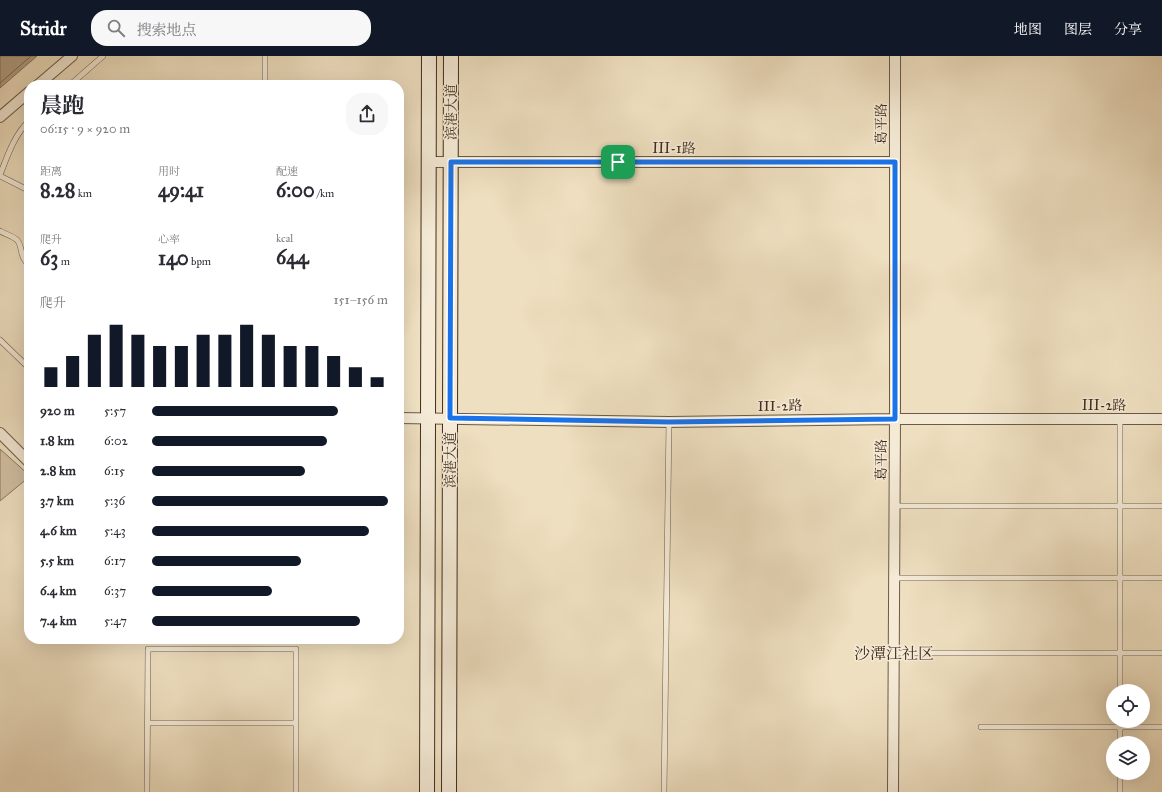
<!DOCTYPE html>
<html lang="zh">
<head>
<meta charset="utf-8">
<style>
  :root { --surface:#fff; --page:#f7f7f7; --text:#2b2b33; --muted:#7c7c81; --accent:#111827 }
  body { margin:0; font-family:"IM FELL Great Primer","Noto Serif SC",serif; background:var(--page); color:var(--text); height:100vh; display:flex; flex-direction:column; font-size:15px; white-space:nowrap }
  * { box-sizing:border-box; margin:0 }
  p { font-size:13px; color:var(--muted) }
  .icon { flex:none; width:22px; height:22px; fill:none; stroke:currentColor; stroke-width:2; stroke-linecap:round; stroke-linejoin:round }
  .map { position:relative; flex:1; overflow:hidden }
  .sheet { position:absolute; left:24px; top:24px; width:380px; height:564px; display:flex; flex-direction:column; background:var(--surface); border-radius:16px; box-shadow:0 4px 16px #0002 }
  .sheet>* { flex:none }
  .tools { position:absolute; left:1106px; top:628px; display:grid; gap:8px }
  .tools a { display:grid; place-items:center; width:44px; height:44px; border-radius:50%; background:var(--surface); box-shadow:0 4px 16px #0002; font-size:20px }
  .pin { position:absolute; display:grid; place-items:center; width:34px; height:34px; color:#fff; margin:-17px; border-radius:8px; box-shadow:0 2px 6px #0006 }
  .round { display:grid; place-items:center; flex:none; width:42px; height:42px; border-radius:16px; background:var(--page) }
  .headline { display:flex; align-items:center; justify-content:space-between; height:68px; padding:0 16px }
  h1 { font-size:22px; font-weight:700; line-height:30px }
  .stats { display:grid; grid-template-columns:repeat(3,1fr); gap:6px; height:68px; padding:4px 16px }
  .stats div { display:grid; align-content:center }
  .stats b { font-size:20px; font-weight:700 }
  .stats small { font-size:11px; font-weight:400 }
  .stats p { font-size:11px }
  .chart { height:112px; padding:8px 16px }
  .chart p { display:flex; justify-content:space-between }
  .chart svg { width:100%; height:72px; margin-top:4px; stroke:var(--accent); stroke-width:6 }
  ul { padding:0 16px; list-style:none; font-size:13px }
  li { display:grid; grid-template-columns:64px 48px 1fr; align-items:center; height:30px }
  li i { height:10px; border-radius:5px; background:var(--accent) }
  header { display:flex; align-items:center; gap:24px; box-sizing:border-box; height:56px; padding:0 20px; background:var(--accent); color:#fff }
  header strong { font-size:19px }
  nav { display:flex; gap:22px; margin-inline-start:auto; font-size:14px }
  .search { width:280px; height:36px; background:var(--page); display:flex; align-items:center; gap:10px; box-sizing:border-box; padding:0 14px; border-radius:16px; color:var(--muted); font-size:15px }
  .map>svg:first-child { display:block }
  .green { fill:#d1c1a4; stroke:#897760 }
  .water { fill:#b3a289; stroke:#85735e }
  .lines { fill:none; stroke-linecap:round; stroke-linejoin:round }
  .shore { stroke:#7a6853; stroke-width:1 }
  .service-casing { stroke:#6c5a46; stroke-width:6 }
  .minor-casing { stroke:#6c5a46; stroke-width:12 }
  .secondary-casing { stroke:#412d1d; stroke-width:16 }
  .service { stroke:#f4ead6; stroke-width:5 }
  .minor { stroke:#f4ead6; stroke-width:10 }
  .secondary { stroke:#f4ead6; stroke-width:14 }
  .route-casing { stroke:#fff; stroke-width:8 }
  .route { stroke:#1a73e8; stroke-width:5 }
  .labels { text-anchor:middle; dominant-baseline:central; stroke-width:3; stroke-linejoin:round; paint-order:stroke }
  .street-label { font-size:14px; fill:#412d1d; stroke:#f4ead6 }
  .quarter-label { font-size:16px; fill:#412d1d; stroke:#f4ead6 }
</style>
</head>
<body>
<header>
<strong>Stridr</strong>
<div class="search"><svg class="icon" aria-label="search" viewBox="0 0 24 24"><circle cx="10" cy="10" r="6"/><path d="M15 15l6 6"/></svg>搜索地点</div>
<nav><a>地图</a><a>图层</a><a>分享</a></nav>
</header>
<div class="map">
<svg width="1162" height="736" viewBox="0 0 1162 736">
  <rect width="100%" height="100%" fill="#eedfc0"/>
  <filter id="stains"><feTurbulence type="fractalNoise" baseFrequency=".005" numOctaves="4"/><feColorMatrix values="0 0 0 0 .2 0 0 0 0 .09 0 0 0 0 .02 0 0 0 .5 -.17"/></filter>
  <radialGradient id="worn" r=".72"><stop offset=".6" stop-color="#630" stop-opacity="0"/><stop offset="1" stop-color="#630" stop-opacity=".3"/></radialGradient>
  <path class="green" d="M0,393L29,419V421L0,445Z"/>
  <path class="water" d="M0,0H37L0,32Z"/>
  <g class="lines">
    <path class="shore" d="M0,27L31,0"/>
    <defs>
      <path id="service" d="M265,0V29
        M70,29L103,0
        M0,119C7,101 14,79 29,65
        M0,120L26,133L29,136
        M0,175C5,178 13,180 17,184C23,190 19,201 29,209
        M0,284L29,312
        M1120,363V635
        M895,450H1162
        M894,522H1162
        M894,597H1162
        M1120,665V687
        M147,667H296
        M981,671H1162
        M1120,717V736
        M147,736L148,593H296V736
        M664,736L669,366"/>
      <path id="minor" d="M38,29L72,0
        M0,61L29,36
        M428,106H895
        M399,362L669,366L895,363H1162
        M0,377L29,406
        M893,736L895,363V0"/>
      <path id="secondary" d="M427,736L429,0
        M449,736L451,0"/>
    </defs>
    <use href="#service" class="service-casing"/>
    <use href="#minor" class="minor-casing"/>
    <use href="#secondary" class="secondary-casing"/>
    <use href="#service" class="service"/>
    <use href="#minor" class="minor"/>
    <use href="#secondary" class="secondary"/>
  </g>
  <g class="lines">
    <defs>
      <path id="route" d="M451,106H895V363L669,366L450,362Z"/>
    </defs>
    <use href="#route" class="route-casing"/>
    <use href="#route" class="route"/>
  </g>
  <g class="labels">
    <g class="street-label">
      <text transform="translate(451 56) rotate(-90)">滨港大道</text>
      <text transform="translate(881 68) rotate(-90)">葛平路</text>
      <text x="674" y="92">III-1路</text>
      <text x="1104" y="349">III-2路</text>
      <text transform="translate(780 350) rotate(-1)">III-2路</text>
      <text transform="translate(450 404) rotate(-90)">滨港大道</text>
      <text transform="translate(881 404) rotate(-90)">葛平路</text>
    </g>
    <g class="quarter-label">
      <text x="894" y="597">沙潭江社区</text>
    </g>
  </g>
  <rect width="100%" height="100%" filter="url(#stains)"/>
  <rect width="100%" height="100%" fill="url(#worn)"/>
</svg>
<div class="tools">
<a><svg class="icon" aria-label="locate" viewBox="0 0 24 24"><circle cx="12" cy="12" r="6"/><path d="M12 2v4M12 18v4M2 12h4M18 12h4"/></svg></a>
<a><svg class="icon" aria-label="layers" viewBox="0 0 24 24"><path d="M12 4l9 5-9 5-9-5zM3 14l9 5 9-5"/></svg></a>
</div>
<div class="pin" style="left:618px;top:106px;background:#1e9e55"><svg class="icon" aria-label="arrive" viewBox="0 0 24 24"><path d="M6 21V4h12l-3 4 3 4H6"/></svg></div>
<section class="sheet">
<div class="headline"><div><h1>晨跑</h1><p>06:15 · 9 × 920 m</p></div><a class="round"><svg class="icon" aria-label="share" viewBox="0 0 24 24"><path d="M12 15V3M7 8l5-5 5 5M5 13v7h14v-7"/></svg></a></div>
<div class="stats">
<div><p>距离</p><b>8.28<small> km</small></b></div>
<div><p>用时</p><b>49:41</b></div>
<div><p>配速</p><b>6:00<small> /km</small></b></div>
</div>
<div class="stats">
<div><p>爬升</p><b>63<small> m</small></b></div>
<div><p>心率</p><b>140<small> bpm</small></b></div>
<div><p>kcal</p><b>644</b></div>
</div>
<div class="chart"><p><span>爬升</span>151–156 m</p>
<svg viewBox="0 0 160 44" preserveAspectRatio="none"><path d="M5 44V32M15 44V25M25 44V12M35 44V6M45 44V12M55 44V19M65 44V19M75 44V12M85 44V12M95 44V6M105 44V12M115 44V19M125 44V19M135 44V25M145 44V32M155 44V38"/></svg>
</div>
<ul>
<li><b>920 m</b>5:57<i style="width:79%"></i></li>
<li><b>1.8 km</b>6:02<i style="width:74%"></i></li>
<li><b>2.8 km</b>6:15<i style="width:65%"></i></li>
<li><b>3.7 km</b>5:36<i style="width:100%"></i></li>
<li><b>4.6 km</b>5:43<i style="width:92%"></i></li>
<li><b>5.5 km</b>6:17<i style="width:63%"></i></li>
<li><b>6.4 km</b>6:37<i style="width:51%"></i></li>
<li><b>7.4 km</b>5:47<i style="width:88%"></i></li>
</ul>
</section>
</div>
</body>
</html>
